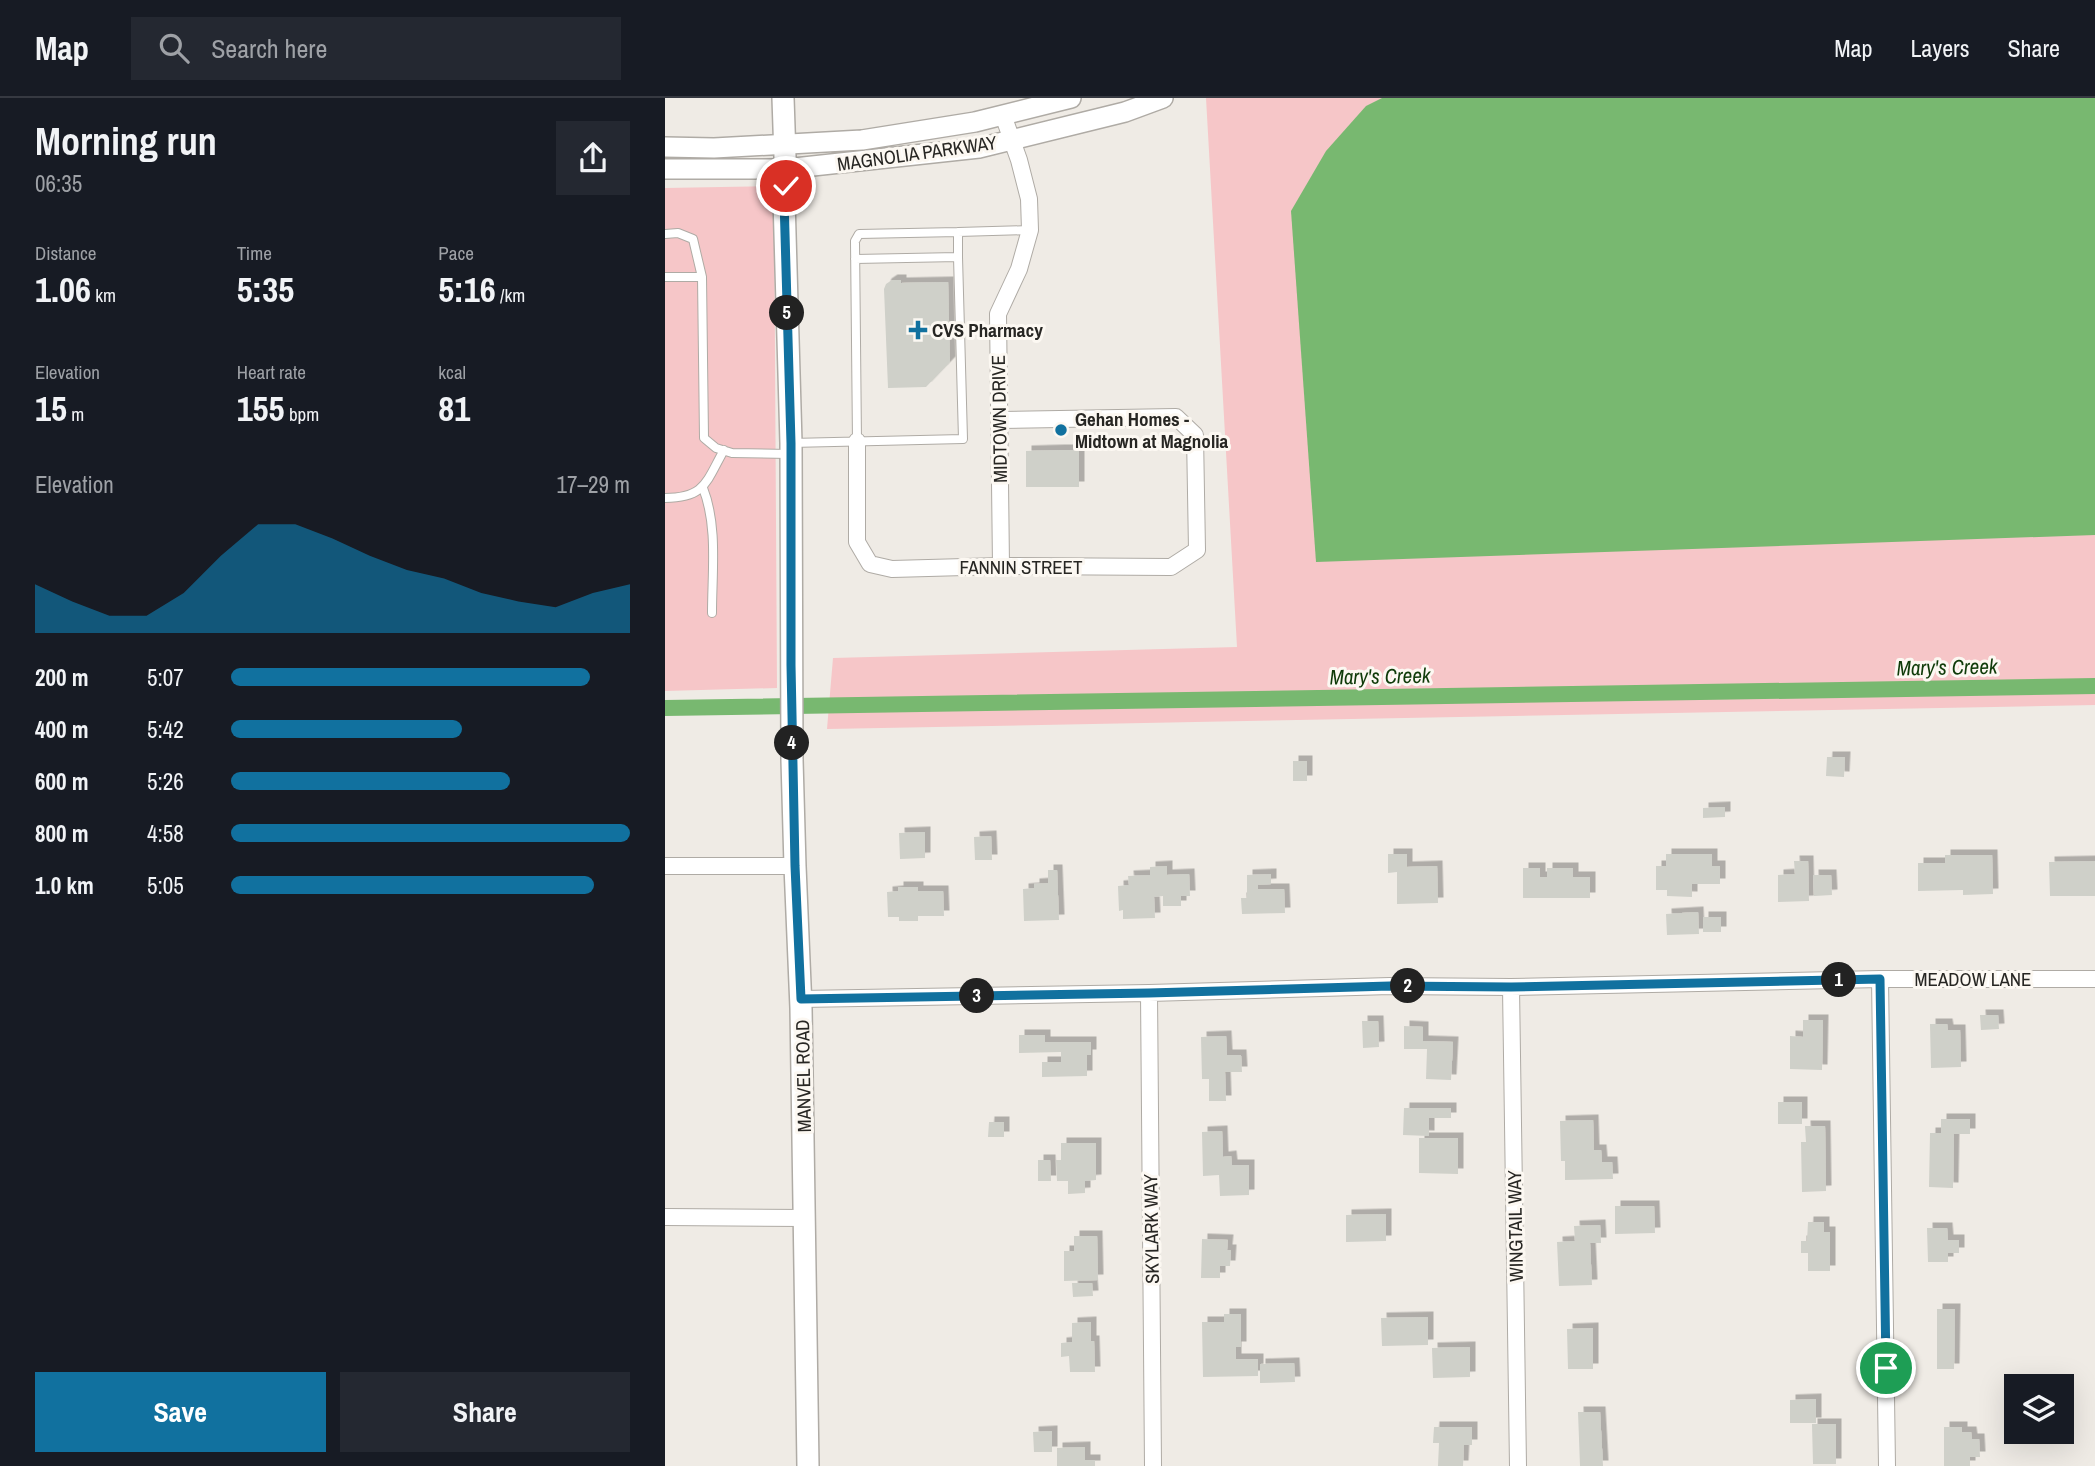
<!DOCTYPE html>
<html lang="en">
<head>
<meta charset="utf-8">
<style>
  :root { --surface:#171b24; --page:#242831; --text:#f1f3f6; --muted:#9ea1a6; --line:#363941; --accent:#11719f }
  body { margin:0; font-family:"Archivo Narrow",sans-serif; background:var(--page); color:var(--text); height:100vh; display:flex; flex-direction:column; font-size:26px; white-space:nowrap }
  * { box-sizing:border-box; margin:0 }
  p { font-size:23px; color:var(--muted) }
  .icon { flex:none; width:38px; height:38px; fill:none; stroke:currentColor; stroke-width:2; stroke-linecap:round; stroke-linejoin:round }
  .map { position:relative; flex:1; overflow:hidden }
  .sheet { display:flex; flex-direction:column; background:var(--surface); width:665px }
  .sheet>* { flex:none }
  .fabs { position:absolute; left:1339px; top:1276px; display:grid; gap:14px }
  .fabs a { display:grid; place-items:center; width:70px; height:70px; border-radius:0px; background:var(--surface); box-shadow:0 7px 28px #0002; font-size:35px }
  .pin { position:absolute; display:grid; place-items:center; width:60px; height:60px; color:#fff; margin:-30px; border:4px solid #fff; border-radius:50%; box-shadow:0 2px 7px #0007 }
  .km { position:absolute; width:35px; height:35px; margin:-18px; border-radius:50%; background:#222; color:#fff; font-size:19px; line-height:35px; text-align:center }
  .round { display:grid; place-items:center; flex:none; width:74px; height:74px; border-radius:0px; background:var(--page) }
  .overview { display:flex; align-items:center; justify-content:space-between; height:119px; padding:0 35px }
  h1 { font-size:38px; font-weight:800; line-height:52px }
  .stats { display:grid; grid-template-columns:repeat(3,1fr); gap:10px; height:119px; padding:7px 35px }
  .stats div { display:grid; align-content:center }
  .stats b { font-size:35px; font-weight:800 }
  .stats small { font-size:19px; font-weight:400 }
  .stats p { font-size:19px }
  .chart { height:196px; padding:14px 35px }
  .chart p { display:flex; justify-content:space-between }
  .chart svg { width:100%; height:126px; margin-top:7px; fill:var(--accent); opacity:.7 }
  .cta { display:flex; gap:14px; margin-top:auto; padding:14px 35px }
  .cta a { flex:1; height:80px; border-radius:0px; background:var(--accent); color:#fff; font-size:28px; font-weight:800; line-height:80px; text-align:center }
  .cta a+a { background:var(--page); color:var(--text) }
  ul { padding:0 35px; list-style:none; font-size:23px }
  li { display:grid; grid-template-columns:112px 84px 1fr; align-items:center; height:52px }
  li i { height:18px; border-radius:9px; background:var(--accent) }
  header { display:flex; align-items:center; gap:42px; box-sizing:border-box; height:98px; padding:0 35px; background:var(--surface); border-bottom:2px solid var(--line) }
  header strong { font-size:33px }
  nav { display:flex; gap:38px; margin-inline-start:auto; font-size:24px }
  .search { width:490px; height:63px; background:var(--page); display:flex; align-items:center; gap:18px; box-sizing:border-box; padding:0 24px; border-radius:0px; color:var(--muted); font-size:26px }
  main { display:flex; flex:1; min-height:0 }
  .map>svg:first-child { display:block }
  .green { fill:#f6c6c8 }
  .water { fill:#78b870 }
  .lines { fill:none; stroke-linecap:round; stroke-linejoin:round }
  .canal { stroke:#78b870; stroke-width:16 }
  .building { fill:#cfd0c9; filter:url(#shadow) }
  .service-casing { stroke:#afaba5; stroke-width:10 }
  .minor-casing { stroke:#afaba5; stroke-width:18 }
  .tertiary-casing { stroke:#afaba5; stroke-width:22 }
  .secondary-casing { stroke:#afaba5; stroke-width:24 }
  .service { stroke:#fff; stroke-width:8 }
  .minor { stroke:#fff; stroke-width:16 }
  .tertiary { stroke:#fff; stroke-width:19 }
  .secondary { stroke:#fff; stroke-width:21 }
  .route-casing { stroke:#fff; stroke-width:14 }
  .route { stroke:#11719f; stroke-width:9 }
  .poi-dot { fill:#11719f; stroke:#fcf8f2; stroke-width:2.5 }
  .labels { text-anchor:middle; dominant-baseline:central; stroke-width:6; stroke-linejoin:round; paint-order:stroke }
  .street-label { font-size:19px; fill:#272623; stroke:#fcf8f2 }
  .poi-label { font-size:19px; font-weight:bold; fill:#272623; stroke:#fcf8f2; text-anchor:start }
  .water-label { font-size:21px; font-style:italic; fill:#0f3b09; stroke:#fcf8f2 }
</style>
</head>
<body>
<header>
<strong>Map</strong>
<div class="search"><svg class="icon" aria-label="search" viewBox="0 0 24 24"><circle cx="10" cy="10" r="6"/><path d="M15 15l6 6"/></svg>Search here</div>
<nav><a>Map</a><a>Layers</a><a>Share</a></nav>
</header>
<main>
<section class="sheet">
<div class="overview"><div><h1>Morning run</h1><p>06:35</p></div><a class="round"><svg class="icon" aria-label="share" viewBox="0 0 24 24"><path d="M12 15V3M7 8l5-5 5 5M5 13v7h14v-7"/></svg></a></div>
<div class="stats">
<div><p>Distance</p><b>1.06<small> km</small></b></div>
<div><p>Time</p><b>5:35</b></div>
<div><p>Pace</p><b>5:16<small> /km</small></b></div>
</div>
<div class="stats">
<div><p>Elevation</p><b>15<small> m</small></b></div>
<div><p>Heart rate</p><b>155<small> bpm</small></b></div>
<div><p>kcal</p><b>81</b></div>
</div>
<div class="chart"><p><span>Elevation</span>17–29 m</p>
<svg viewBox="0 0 160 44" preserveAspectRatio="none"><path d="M0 44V27L10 33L20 38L30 38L40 30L50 17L60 6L70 6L80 11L90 17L100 22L110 25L120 30L130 33L140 35L150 30L160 27V44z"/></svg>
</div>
<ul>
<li><b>200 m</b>5:07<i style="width:90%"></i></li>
<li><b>400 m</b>5:42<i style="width:58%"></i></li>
<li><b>600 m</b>5:26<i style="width:70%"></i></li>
<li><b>800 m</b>4:58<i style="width:100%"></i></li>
<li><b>1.0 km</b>5:05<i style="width:91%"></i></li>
</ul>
<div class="cta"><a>Save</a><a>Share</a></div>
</section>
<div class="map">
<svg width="1430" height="1368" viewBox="0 0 1430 1368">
  <defs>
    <filter id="shadow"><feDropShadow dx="5.5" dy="-5.5" stdDeviation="0" flood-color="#0004"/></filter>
  </defs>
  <rect width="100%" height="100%" fill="#efebe5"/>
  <path class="green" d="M541,0H1430V607L162,631L168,560L572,549Z
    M109,88L112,590L0,593V90Z"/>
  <path class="water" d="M717,0H1430V437L651,464L626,113L661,53L701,8Z"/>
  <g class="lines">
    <path class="canal" d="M0,610L1430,588"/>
  </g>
  <path class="building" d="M227,182H236V185L283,184L285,264L261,289L223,290L219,191L221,186Z
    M394,352H414V389H361V353Z
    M1162,659H1180L1179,679L1161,678Z
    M628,663H642V683H628Z
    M1060,709V719L1038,720V710Z
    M260,734V760L235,761L234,735Z
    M326,738L327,762H310L309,739Z
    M723,756H742V769L772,768L773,805L732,806V774L723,775Z
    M1001,756H1047V768H1055V786H1027V799L1002,798V792H991V768H1001Z
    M1280,757H1327L1328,796L1298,797V792L1253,793V765H1280Z
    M1129,763H1143L1144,803L1113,804V777L1130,776Z
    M1430,763V798H1385L1384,764Z
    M502,768V777L524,776L525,798H516V808H498V798L489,799L490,820L458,821V812L454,813L453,788L464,787L463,778L485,777V769Z
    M858,770H875V779H882V770H908V779H925V800H858Z
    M383,772H392L394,822L359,823L358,791L369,790V786L383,785Z
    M606,776V786L593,787V791H619L620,815L577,816L576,800H582V777Z
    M1148,777H1166L1167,797L1149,798Z
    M233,789H253V793H278L279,818H253V823H234V819H223L222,794L233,793Z
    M1033,814L1034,836L1002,837L1001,816Z
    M1038,819H1056V834H1038Z
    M1315,917H1333L1334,931L1316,932Z
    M1138,922H1158L1157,972L1125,971V938L1138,939Z
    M697,923H713L714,949L698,950Z
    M1265,926H1282L1283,932H1295L1296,969L1266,970Z
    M739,928L758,929V943L788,944L786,982L761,981L762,951H739Z
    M354,937H380V944H426V957H422V978L377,979V964H396V954L354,955Z
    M561,938L562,957H576L577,974H560L561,1003H544V981H537L536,939Z
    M1113,1004H1137V1026H1113Z
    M739,1010H786V1020H764V1038L738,1037Z
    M1276,1021H1305V1036H1289L1288,1090L1264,1089L1265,1035H1276Z
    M928,1022L929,1052H936L937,1064H947L948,1081L900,1082V1063H896L895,1023Z
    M324,1024H339V1039H323Z
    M1140,1028H1160L1161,1093L1137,1094L1136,1044H1141Z
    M557,1033L558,1059L566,1058L567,1067H584V1097L555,1098L554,1077L538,1078L537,1034Z
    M754,1040H793V1076L754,1075Z
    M396,1045H431V1082L420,1083V1095L403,1096V1083H392L391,1062H396Z
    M373,1062H385L386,1083H373Z
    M950,1108H989L990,1135L950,1136Z
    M721,1116V1143L681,1144V1117Z
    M1143,1124H1159V1134H1165V1173H1143V1155H1136V1143H1142Z
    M935,1127L936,1145H925L927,1187L894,1188L892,1144L910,1143L909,1128Z
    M1262,1130H1282L1283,1142H1294V1155H1283V1164H1263Z
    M409,1138H432L433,1182L399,1183V1153H409Z
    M537,1141L563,1142L562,1152H566L565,1168H555V1180H536Z
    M407,1185H427L428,1198L408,1199Z
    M1272,1211H1290L1289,1271H1272Z
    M559,1216H576V1249H571V1261H593V1278L538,1279L537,1224H559Z
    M763,1219V1247L717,1248L716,1220Z
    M426,1224V1243H429L430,1274H405L404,1258L396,1259V1245L407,1244V1225Z
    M928,1230V1271H903L902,1231Z
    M805,1249V1279L768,1280L767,1250Z
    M629,1265L630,1284L595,1285V1266Z
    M1151,1301V1325H1125V1302Z
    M913,1314H935L938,1368H915Z
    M1147,1326H1171V1366H1148Z
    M769,1329H807V1347H799L798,1368H773L774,1345H768Z
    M1279,1329H1297V1334H1306L1307,1341H1314L1315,1359H1305V1368H1279Z
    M387,1333V1354H369L368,1334Z
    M420,1349V1362H430V1368H392V1350Z"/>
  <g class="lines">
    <defs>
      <path id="service" d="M0,136L13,135L28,141L37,179
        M190,161L293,159V134L365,132
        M0,179H37L39,340L51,350L67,355L124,356
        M192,343L190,143L194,136L293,134
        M126,345L298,341L293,159
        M38,390C53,428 47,474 47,515
        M0,400C40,400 41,384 59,352"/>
      <path id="minor" d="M192,343V444L205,466L227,471L336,468L506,469L532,452L530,337L511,319L335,322
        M336,468L333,216L354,171L365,132L364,101L354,62L338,17
        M0,768H130
        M1215,881L1222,1368
        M846,889L853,1368
        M484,895L488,1368
        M136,901L484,895L725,888L846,889L1215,881H1430
        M0,1119L140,1120"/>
      <path id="tertiary" d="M0,49L49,50L197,42L310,24L406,0
        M0,71H120L314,50L460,14L498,0"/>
      <path id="secondary" d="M118,0L121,88L119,101L126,345L127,662L130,768L136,910L143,1368"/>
    </defs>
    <use href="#service" class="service-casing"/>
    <use href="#minor" class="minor-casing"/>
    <use href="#tertiary" class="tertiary-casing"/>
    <use href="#secondary" class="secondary-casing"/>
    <use href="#service" class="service"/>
    <use href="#minor" class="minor"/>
    <use href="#tertiary" class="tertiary"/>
    <use href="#secondary" class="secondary"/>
  </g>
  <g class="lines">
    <defs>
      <path id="route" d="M121,88L119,101L126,345V567L130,768L136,901L484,895L725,888L846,889L1215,881L1221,1270"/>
    </defs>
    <use href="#route" class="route-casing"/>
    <use href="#route" class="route"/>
  </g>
  <g class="poi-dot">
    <path d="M249.5 221.5h7v7h7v7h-7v7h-7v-7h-7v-7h7z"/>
    <circle cx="396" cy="332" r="7"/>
  </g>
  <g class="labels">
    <g class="street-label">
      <text transform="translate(252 55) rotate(-8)">MAGNOLIA PARKWAY</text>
      <text transform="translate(334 321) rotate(-91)">MIDTOWN DRIVE</text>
      <text x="356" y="469">FANNIN STREET</text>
      <text x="1308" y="881">MEADOW LANE</text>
      <text transform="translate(138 978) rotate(-91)">MANVEL ROAD</text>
      <text transform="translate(850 1128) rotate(-91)">WINGTAIL WAY</text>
      <text transform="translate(486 1131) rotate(-91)">SKYLARK WAY</text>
    </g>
    <g class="poi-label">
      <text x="267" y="232">CVS Pharmacy</text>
      <text x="410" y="321">Gehan Homes -<tspan x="410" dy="22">Midtown at Magnolia</tspan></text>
    </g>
    <g class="water-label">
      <text transform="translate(1282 569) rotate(-1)">Mary's Creek</text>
      <text transform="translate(715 578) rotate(-1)">Mary's Creek</text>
    </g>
  </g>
</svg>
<div class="fabs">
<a><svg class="icon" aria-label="layers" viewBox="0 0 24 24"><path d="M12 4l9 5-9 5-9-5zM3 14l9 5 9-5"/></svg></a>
</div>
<div class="pin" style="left:1221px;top:1270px;background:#1e9e55"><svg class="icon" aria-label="arrive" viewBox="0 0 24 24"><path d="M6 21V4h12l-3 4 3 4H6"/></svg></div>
<div class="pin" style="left:121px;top:88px;background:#d93025"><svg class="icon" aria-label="check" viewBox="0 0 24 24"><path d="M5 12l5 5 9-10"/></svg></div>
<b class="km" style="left:1174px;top:882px">1</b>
<b class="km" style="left:743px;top:888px">2</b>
<b class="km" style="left:312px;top:898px">3</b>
<b class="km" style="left:127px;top:645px">4</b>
<b class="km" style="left:122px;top:215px">5</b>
</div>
</main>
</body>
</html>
